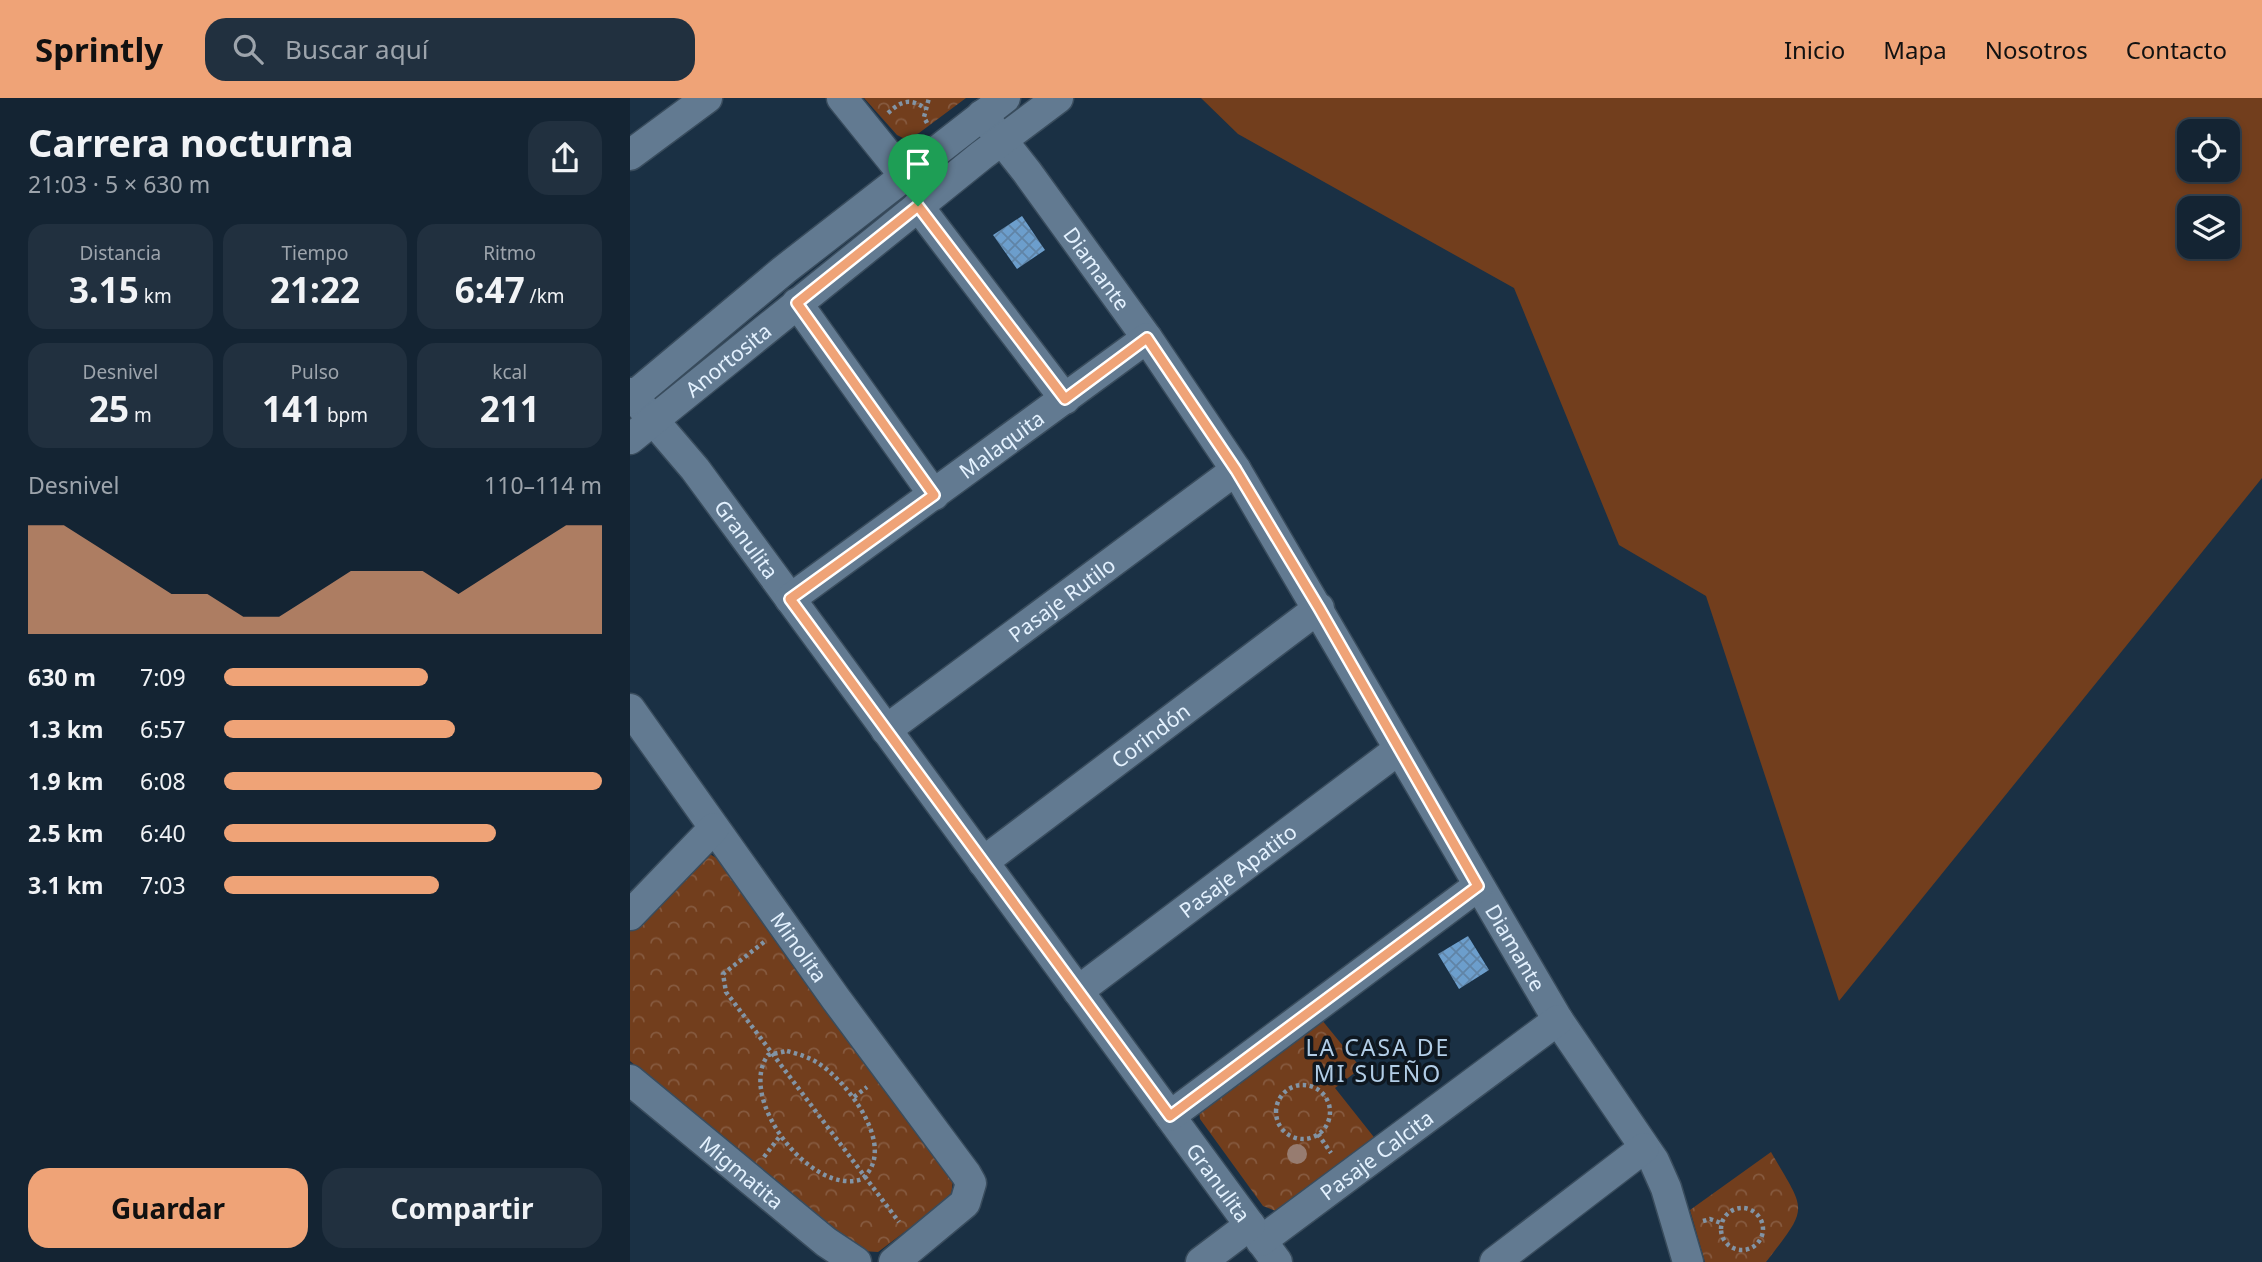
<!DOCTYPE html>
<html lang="es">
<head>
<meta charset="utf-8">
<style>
  :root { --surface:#142433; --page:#21303f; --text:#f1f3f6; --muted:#9da4ac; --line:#33414e; --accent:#efa377 }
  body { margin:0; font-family:"Noto Sans",sans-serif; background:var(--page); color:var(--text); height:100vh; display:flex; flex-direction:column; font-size:26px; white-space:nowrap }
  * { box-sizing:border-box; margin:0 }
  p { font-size:23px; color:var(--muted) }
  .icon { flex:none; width:38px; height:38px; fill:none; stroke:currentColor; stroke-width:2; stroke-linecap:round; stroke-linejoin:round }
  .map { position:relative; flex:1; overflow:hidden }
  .drawer { display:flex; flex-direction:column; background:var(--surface); width:630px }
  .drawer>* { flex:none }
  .tools { position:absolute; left:1547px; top:21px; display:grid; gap:14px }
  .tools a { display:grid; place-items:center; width:63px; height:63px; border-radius:14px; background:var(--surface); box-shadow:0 4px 10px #0003,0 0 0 2px var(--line); font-size:35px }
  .pin { position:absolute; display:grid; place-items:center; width:60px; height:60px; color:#fff; margin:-72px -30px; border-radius:50% 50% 50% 0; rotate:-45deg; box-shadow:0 0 7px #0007 }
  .pin .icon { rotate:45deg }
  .round { display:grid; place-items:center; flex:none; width:74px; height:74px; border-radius:21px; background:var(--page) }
  .head { display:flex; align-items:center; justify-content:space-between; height:119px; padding:0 28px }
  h1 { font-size:38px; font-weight:700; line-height:52px }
  .stats { display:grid; grid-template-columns:repeat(3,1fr); gap:10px; height:119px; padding:7px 28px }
  .stats div { display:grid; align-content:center; border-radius:18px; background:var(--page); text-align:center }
  .stats b { font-size:35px; font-weight:700 }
  .stats small { font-size:19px; font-weight:400 }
  .stats p { font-size:19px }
  .chart { height:196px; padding:14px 28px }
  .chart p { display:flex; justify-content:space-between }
  .chart svg { width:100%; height:126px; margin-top:7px; fill:var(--accent); opacity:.7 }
  .cta { display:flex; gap:14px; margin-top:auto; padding:14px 28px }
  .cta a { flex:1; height:80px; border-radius:21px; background:var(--accent); color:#111; font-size:28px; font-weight:700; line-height:80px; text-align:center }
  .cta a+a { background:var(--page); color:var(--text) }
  ul { padding:0 28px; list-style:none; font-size:23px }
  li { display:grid; grid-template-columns:112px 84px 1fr; align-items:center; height:52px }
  li i { height:18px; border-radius:9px; background:var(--accent) }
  header { display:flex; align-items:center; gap:42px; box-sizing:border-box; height:98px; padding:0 35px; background:var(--accent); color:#111 }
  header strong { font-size:33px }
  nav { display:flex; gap:38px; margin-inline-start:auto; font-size:24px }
  .search { width:490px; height:63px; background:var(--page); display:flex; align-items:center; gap:18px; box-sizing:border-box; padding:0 24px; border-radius:21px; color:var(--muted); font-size:26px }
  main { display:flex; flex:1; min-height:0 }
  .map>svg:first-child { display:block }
  .grass { fill:#723e1d; fill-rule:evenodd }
  .park { fill:url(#park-crowns) }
  .building { fill:url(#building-cross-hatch) }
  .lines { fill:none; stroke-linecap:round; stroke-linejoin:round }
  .minor-casing { stroke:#394c5d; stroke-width:33 }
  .path { stroke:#8294a5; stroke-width:4.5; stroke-dasharray:3.5 3.5; stroke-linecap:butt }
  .minor { stroke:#627a91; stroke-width:30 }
  .tree { fill:#977c70 }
  .route-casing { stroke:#fff; stroke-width:14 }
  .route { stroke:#efa377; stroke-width:9 }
  .labels { text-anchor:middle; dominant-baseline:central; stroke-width:7; stroke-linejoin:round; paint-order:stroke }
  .street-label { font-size:21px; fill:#e3f1fe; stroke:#0e1720 }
  .neighbourhood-label { font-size:23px; letter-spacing:2px; fill:#b2cde6; stroke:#0e1720 }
</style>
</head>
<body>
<header>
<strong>Sprintly</strong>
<div class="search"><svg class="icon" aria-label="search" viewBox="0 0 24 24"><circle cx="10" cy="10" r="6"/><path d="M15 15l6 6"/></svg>Buscar aquí</div>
<nav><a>Inicio</a><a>Mapa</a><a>Nosotros</a><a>Contacto</a></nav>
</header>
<main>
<section class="drawer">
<div class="head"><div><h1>Carrera nocturna</h1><p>21:03 · 5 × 630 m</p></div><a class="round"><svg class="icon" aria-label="share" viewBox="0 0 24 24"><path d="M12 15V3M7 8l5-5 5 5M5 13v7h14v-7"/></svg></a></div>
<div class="stats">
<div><p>Distancia</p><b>3.15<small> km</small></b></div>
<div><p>Tiempo</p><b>21:22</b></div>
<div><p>Ritmo</p><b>6:47<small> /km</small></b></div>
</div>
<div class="stats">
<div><p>Desnivel</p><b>25<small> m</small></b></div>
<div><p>Pulso</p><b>141<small> bpm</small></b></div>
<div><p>kcal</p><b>211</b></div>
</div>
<div class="chart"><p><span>Desnivel</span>110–114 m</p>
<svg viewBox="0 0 160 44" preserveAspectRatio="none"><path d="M0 44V6L10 6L20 14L30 22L40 30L50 30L60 38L70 38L80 30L90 22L100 22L110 22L120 30L130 22L140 14L150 6L160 6V44z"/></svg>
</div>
<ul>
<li><b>630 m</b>7:09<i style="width:54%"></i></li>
<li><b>1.3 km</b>6:57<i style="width:61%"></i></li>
<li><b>1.9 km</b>6:08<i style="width:100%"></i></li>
<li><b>2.5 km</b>6:40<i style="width:72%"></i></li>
<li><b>3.1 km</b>7:03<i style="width:57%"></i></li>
</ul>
<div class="cta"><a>Guardar</a><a>Compartir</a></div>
</section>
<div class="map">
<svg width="1632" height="1164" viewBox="0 0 1632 1164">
  <defs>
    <pattern id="park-crowns" width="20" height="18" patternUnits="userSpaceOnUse" patternTransform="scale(1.75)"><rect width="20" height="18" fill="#723e1d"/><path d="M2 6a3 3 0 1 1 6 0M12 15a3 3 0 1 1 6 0" fill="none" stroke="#865a3f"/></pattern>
    <pattern id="building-cross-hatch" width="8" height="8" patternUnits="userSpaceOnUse" patternTransform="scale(1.75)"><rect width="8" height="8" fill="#6c9ecc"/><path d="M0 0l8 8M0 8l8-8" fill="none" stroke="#6084a6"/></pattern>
  </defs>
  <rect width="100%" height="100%" fill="#1a3044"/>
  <path class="grass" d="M571,0H1632V380L1209,903L1076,498L989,447L884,190L608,36ZM1559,33H1598V72H1559ZM1559,110H1598V149H1559Z"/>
  <path class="park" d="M234,0H336L289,35L275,41L267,37Z
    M78,755L88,761L196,913L323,1081L321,1099L248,1154L232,1153L223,1147L0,963V827Z
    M687,916L731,970L705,990L747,1043L648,1114L633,1108L570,1021L569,1012Z
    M1141,1054C1176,1115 1180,1107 1136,1164H1075L1060,1112Z"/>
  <path class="building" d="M392,118L415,152L387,171L363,137Z
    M838,838L859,872L829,891L808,856Z"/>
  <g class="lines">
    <defs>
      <g id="minor">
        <path d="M212,0L274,77"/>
        <path id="s1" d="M352,17L397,74L517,240L606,372L928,922L1024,1063L1036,1090L1058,1164"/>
        <path d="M0,57L77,0"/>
        <path d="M288,108L435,301"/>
        <path d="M167,205L304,397"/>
        <path id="s2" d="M0,295L65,371L647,1164"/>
        <path d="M0,301L154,172L375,0"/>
        <path id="s3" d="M0,341L352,57L428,0"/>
        <path id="s4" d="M160,501L517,240"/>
        <path id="s5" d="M0,611L206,901L336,1076L341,1085L335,1105L264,1164"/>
        <path id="s6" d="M256,632L606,372"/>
        <path id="s7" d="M353,764L689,510"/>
        <path d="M0,817L84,730"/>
        <path id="s8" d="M448,893L768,652"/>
        <path id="s9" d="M0,982L196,1144L226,1164"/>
        <path d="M540,1018L848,788"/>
        <path id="s10" d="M631,1143L928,922"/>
        <path d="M571,1164L620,1127"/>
        <path d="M865,1164L1014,1050"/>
      </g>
    </defs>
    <use href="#minor" class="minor-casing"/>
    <path class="path" d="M258,15C272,2 281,0 296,11
      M297,25L294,19L299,0
      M134,844L93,876L96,894L269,1124
      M157,953C168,956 179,959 188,965C217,983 269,1050 232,1081C182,1099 106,1001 138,957Z
      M646 1014a27 27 0 1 1 54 0a27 27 0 1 1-54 0Z
      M224,999L237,989
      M688,1036L701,1055
      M134,1059L150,1038
      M1091 1131a21 21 0 1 1 42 0a21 21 0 1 1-42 0Z
      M1073,1123L1080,1121L1091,1125"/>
    <use href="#minor" class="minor"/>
  </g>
  <circle class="tree" cx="667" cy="1056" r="10"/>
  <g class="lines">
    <defs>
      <path id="route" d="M288,108L435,301L517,240L606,372L689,510L848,788L540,1018L160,501L304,397L167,205Z"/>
    </defs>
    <use href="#route" class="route-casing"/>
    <use href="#route" class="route"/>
  </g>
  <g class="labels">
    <g class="street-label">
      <text stroke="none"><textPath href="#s1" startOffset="192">Diamante</textPath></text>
      <text stroke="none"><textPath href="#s3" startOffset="126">Anortosita</textPath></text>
      <text stroke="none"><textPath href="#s4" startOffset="262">Malaquita</textPath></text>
      <text stroke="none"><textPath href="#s2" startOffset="187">Granulita</textPath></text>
      <text stroke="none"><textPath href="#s6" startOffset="219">Pasaje Rutilo</textPath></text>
      <text stroke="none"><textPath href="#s7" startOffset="210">Corindón</textPath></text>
      <text stroke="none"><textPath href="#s8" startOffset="200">Pasaje Apatito</textPath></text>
      <text stroke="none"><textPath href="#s5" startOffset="292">Minolita</textPath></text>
      <text stroke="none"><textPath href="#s1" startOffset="990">Diamante</textPath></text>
      <text stroke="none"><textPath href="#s10" startOffset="144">Pasaje Calcita</textPath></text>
      <text stroke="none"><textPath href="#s9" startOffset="145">Migmatita</textPath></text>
      <text stroke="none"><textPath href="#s2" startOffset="985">Granulita</textPath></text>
    </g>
    <g class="neighbourhood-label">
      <text x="748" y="949">LA CASA DE<tspan x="748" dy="26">MI SUEÑO</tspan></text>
    </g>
  </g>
</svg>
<div class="tools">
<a><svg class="icon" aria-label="locate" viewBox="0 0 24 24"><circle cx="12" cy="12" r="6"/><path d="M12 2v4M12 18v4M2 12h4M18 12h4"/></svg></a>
<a><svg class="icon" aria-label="layers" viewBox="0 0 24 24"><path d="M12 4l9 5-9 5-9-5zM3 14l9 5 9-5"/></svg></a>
</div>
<div class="pin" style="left:288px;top:108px;background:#1e9e55"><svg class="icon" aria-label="arrive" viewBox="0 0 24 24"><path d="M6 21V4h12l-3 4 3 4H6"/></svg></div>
</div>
</main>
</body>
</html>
